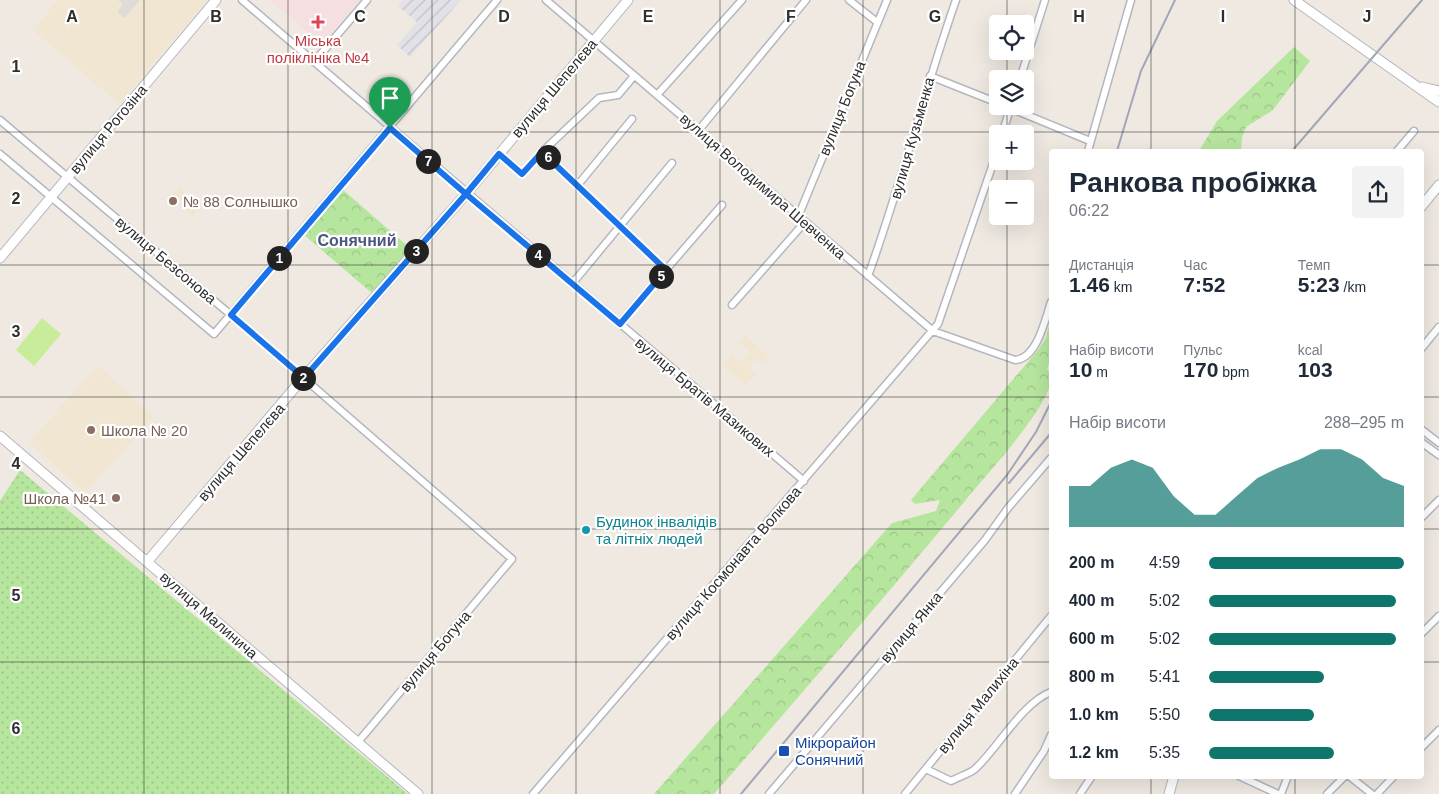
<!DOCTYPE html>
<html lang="uk">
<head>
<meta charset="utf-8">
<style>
  :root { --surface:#fff; --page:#f2f2f3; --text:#1f2937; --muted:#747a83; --accent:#0f766e }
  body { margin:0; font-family:Helvetica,sans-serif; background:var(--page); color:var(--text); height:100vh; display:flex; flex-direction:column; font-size:19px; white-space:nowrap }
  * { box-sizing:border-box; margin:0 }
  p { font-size:16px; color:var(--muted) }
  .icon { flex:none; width:28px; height:28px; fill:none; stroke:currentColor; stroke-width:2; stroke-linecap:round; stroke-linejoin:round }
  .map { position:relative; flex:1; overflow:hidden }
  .details { position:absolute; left:1049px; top:149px; width:375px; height:630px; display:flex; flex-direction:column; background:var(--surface); border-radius:5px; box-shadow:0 5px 20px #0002 }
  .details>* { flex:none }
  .controls { position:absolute; left:989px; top:15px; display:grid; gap:10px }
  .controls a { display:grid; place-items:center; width:45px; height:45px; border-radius:5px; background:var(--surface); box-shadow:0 5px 20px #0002; font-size:25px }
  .pin { position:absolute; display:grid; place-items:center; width:42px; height:42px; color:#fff; margin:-51px -21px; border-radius:50% 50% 50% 0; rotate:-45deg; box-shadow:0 0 5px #0007 }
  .pin .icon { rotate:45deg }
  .km { position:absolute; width:25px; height:25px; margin:-12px; border-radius:50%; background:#222; color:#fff; font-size:14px; line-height:25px; text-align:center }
  .round { display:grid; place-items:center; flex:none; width:52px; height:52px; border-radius:5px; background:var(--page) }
  .head { display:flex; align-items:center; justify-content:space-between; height:85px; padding:0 20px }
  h1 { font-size:28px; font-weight:800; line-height:38px }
  .metrics { display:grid; grid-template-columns:repeat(3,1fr); gap:8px; height:85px; padding:5px 20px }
  .metrics div { display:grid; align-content:center }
  .metrics b { font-size:21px; font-weight:800 }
  .metrics small { font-size:14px; font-weight:400 }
  .metrics p { font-size:14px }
  .chart { height:140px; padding:10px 20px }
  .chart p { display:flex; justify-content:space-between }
  .chart svg { width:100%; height:90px; margin-top:5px; fill:var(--accent); opacity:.7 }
  ul { padding:0 20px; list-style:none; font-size:16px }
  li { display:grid; grid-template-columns:80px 60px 1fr; align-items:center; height:38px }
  li i { height:12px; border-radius:6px; background:var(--accent) }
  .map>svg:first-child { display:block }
  .industrial { fill:url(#industrial-furrows) }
  .education { fill:#f0e6d1 }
  .medical { fill:#f5dfe0 }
  .grass { fill:url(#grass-dots) }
  .forest { fill:url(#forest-crowns) }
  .pitch { fill:#c9ec9a }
  .plaza { fill:#dfdcd8 }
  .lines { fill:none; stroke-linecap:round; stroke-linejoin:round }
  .street-casing { stroke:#b4b7c1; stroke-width:9 }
  .secondary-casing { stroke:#b4b7c1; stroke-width:11 }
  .street { stroke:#fff; stroke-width:6 }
  .secondary { stroke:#fff; stroke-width:9 }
  .rail { stroke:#a3a6b8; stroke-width:2 }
  .route-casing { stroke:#fff; stroke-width:10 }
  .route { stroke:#1a73e8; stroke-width:6 }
  .grid { fill:none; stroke:#2e2e2e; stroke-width:1; stroke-opacity:0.55 }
  .health-dot { fill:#e0444e; stroke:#fff; stroke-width:2 }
  .education-dot { fill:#8d6e63; stroke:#fff; stroke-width:2 }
  .culture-dot { fill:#0f9aa8; stroke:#fff; stroke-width:2 }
  .transit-dot { fill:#1a4fb4; stroke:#fff; stroke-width:2 }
  .labels { text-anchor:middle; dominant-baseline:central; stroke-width:4.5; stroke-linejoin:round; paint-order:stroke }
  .health-label { font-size:15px; fill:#be3a42; stroke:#fff }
  .street-label { font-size:15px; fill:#2e2e2e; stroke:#fff }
  .education-label { font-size:15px; fill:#785e54; stroke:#fff; text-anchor:start }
  .culture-label { font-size:15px; fill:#0d838f; stroke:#fff; text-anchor:start }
  .transit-label { font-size:15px; fill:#164399; stroke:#fff; text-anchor:start }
  .neighbourhood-label { font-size:16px; font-weight:bold; fill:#4d5680; stroke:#fff }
  .grid-label { font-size:16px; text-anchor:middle; font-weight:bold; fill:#2e2e2e; stroke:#fff; stroke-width:4.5; stroke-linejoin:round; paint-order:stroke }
</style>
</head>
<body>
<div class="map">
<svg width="1439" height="794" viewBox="0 0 1439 794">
  <defs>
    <pattern id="industrial-furrows" width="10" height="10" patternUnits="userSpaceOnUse" patternTransform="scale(1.25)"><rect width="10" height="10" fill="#e3e1e8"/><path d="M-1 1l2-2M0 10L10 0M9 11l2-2" fill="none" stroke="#c3c1c7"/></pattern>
    <pattern id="grass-dots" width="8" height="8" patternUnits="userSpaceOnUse" patternTransform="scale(1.25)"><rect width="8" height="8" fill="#b6e59e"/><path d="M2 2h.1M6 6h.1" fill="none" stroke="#9dc588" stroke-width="1.8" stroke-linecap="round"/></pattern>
    <pattern id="forest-crowns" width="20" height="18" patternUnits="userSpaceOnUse" patternTransform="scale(1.25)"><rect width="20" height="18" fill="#b6e59e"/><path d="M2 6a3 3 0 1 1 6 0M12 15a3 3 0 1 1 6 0" fill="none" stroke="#9dc588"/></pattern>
  </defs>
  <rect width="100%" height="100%" fill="#efe9e1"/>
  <path class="industrial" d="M403,0H461L410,57L397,45L417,22L398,6Z"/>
  <path class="education" d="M58,0H207L119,104L33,30Z
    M179,187L185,192L182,196L190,203L194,198L202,205L192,217L185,211L189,206L179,198L173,205L168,200Z
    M745,335L769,356L763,364L756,359L749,368L756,374L746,385L722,365L732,355L741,363L750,353L739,343Z
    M98,366L154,417L85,493L29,442Z"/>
  <path class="medical" d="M270,0H360L322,44Z"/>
  <path class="grass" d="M20,470L408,794H0V501Z"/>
  <path class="forest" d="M1294,47L1310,61L1273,110L1246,127L1242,138L1241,151H1199L1217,121Z
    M342,189L411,249L373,294L303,234Z
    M1051,319V358L1047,369C1050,373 1053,376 1051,382C1043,414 987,474 965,501C882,600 799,697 714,794H654L892,523L936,511L940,500L915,504L911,500L1038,350L1046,338Z"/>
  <path class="pitch" d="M42,318L61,334L34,366L16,350Z"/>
  <path class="plaza" d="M118,0H140L125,18L117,12L123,4Z"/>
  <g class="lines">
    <defs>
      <path id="street" d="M242,0L804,481
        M546,0L933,331L1015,360C1037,359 1045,320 1051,302
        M849,0L877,22
        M314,62L367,0
        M930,76L998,103
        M1020,79L1045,0
        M657,95L742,0
        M1005,106L1090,141
        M0,120L231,315L512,559L358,742
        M698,131L806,0
        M1002,134L1011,106
        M1088,151L1131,0
        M1397,151L1414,131
        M542,152L666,270
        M0,154L214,334L497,0
        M499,154L522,174L542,152L599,98L618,95L634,76
        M577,186L632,119
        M798,217L887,0
        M868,276C901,185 924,91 956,0
        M572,284L672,163
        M732,305L805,222
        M619,324L722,205
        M1421,349L1439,327
        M1421,429L1439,443
        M1421,442L1439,455
        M1421,518L1439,500
        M1421,634L1439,616
        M1421,748L1439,730
        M926,769L951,781C958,777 969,774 975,769C998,748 1022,703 1051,692
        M1239,776L1278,794
        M1349,776L1372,794
        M533,794L938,324L998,149
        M769,794L985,540L1008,508L1051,458
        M905,794L1051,616
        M1015,794L1044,751L1051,735
        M1080,794L1092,776
        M1281,794L1288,776
        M1327,794L1345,776
        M1377,794L1394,776"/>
      <path id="secondary" d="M1294,0L1439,102
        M1422,87L1439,91
        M1421,207L1439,185
        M0,258L216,0
        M0,436L418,794
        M147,562L303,378L466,194L628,0
        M1169,794L1174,776"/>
    </defs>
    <use href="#street" class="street-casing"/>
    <use href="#secondary" class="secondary-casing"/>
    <use href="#street" class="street"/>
    <use href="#secondary" class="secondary"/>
    <path class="rail" d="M1117,151L1141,71L1175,0
      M1292,151L1422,0
      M1009,483L1051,433
      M741,794L1007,475L1036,432L1051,402"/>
  </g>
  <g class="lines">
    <defs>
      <path id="route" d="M390,128L231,315L304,378L466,194L620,324L666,270L542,152L522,174L499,154L466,194L390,128"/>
    </defs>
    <use href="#route" class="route-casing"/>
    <use href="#route" class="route"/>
  </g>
  <path class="grid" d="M144,0V794M288,0V794M432,0V794M576,0V794M720,0V794M863,0V794M1007,0V24M1151,0V151M1295,0V151M1007,51V79M1007,106V134M0,132H1439M1007,161V189M1007,216V794M0,265H1051M1421,265H1439M0,397H1051M1421,397H1439M0,529H1051M1421,529H1439M0,662H1051M1421,662H1439M1151,776V794M1295,776V794"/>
  <path class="health-dot" d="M315.5 14.5h5v5h5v5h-5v5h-5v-5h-5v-5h5z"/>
  <g class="education-dot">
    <circle cx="173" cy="201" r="5"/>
    <circle cx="91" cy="430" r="5"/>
    <circle cx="116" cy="498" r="5"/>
  </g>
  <circle class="culture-dot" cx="586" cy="530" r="5"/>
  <rect class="transit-dot" x="778" y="745" width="12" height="12" rx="2.5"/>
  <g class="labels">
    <g class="health-label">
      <text x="318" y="40">Міська<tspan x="318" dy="17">поліклініка №4</tspan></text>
    </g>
    <g class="street-label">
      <text transform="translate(554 88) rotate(-50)">вулиця Шепелєва</text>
      <text transform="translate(842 108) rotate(-68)">вулиця Богуна</text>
      <text transform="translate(108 129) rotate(-50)">вулиця Рогозіна</text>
      <text transform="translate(912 138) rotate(-74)">вулиця Кузьменка</text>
      <text transform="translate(763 186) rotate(41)">вулиця Володимира Шевченка</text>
      <text transform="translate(166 260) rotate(40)">вулиця Безсонова</text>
      <text transform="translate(705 397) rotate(40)">вулиця Братів Мазикових</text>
      <text transform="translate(241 452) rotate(-49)">вулиця Шепелєва</text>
      <text transform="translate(733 563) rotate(-49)">вулиця Космонавта Волкова</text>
      <text transform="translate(209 615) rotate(41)">вулиця Малинича</text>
      <text transform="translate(911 627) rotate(-50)">вулиця Янка</text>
      <text transform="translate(435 651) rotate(-50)">вулиця Богуна</text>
      <text transform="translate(978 705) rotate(-51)">вулиця Малихіна</text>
    </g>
    <g class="education-label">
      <text x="183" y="201">№ 88 Солнышко</text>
      <text x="101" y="430">Школа № 20</text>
      <text x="106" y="498" text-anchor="end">Школа №41</text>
    </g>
    <g class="culture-label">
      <text x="596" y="521">Будинок інвалідів<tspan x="596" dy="17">та літніх людей</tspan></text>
    </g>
    <g class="transit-label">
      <text x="795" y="742">Мікрорайон<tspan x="795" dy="17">Сонячний</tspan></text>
    </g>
    <g class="neighbourhood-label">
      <text x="357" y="240">Сонячний</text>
    </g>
  </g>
  <g class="grid-label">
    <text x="72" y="22">A</text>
    <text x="216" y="22">B</text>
    <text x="360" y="22">C</text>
    <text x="504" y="22">D</text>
    <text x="648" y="22">E</text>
    <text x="791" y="22">F</text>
    <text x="935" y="22">G</text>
    <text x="1079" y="22">H</text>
    <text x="1223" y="22">I</text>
    <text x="1367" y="22">J</text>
    <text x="16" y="72">1</text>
    <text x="16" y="204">2</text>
    <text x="16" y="337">3</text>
    <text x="16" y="469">4</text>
    <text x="16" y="601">5</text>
    <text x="16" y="734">6</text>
  </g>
</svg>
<div class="controls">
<a><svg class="icon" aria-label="locate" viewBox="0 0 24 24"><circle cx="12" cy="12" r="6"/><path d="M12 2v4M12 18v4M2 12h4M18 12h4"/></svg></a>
<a><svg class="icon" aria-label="layers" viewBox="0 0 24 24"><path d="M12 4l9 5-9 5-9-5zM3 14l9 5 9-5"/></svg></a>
<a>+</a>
<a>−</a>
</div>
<div class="pin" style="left:390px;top:128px;background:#1e9e55"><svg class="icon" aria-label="arrive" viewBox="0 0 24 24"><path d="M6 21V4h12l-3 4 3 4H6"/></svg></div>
<b class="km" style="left:279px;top:258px">1</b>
<b class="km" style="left:303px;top:378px">2</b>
<b class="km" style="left:416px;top:251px">3</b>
<b class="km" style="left:538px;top:255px">4</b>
<b class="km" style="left:661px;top:276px">5</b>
<b class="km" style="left:548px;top:157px">6</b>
<b class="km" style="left:428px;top:161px">7</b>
<section class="details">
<div class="head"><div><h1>Ранкова пробіжка</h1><p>06:22</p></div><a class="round"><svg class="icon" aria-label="share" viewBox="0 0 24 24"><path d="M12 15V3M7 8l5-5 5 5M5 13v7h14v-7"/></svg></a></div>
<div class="metrics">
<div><p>Дистанція</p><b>1.46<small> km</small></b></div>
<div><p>Час</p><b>7:52</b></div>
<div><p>Темп</p><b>5:23<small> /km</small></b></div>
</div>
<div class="metrics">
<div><p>Набір висоти</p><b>10<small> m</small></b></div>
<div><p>Пульс</p><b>170<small> bpm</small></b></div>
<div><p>kcal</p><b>103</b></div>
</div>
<div class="chart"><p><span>Набір висоти</span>288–295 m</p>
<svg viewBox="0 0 160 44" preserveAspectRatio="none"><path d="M0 44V24L10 24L20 15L30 11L40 15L50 29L60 38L70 38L80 29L90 20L100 15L110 11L120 6L130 6L140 11L150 20L160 24V44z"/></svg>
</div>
<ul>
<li><b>200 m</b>4:59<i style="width:100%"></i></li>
<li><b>400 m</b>5:02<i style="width:96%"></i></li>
<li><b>600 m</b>5:02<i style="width:96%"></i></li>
<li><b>800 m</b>5:41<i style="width:59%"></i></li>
<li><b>1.0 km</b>5:50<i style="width:54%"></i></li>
<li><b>1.2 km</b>5:35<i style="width:64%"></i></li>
</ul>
</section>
</div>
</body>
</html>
